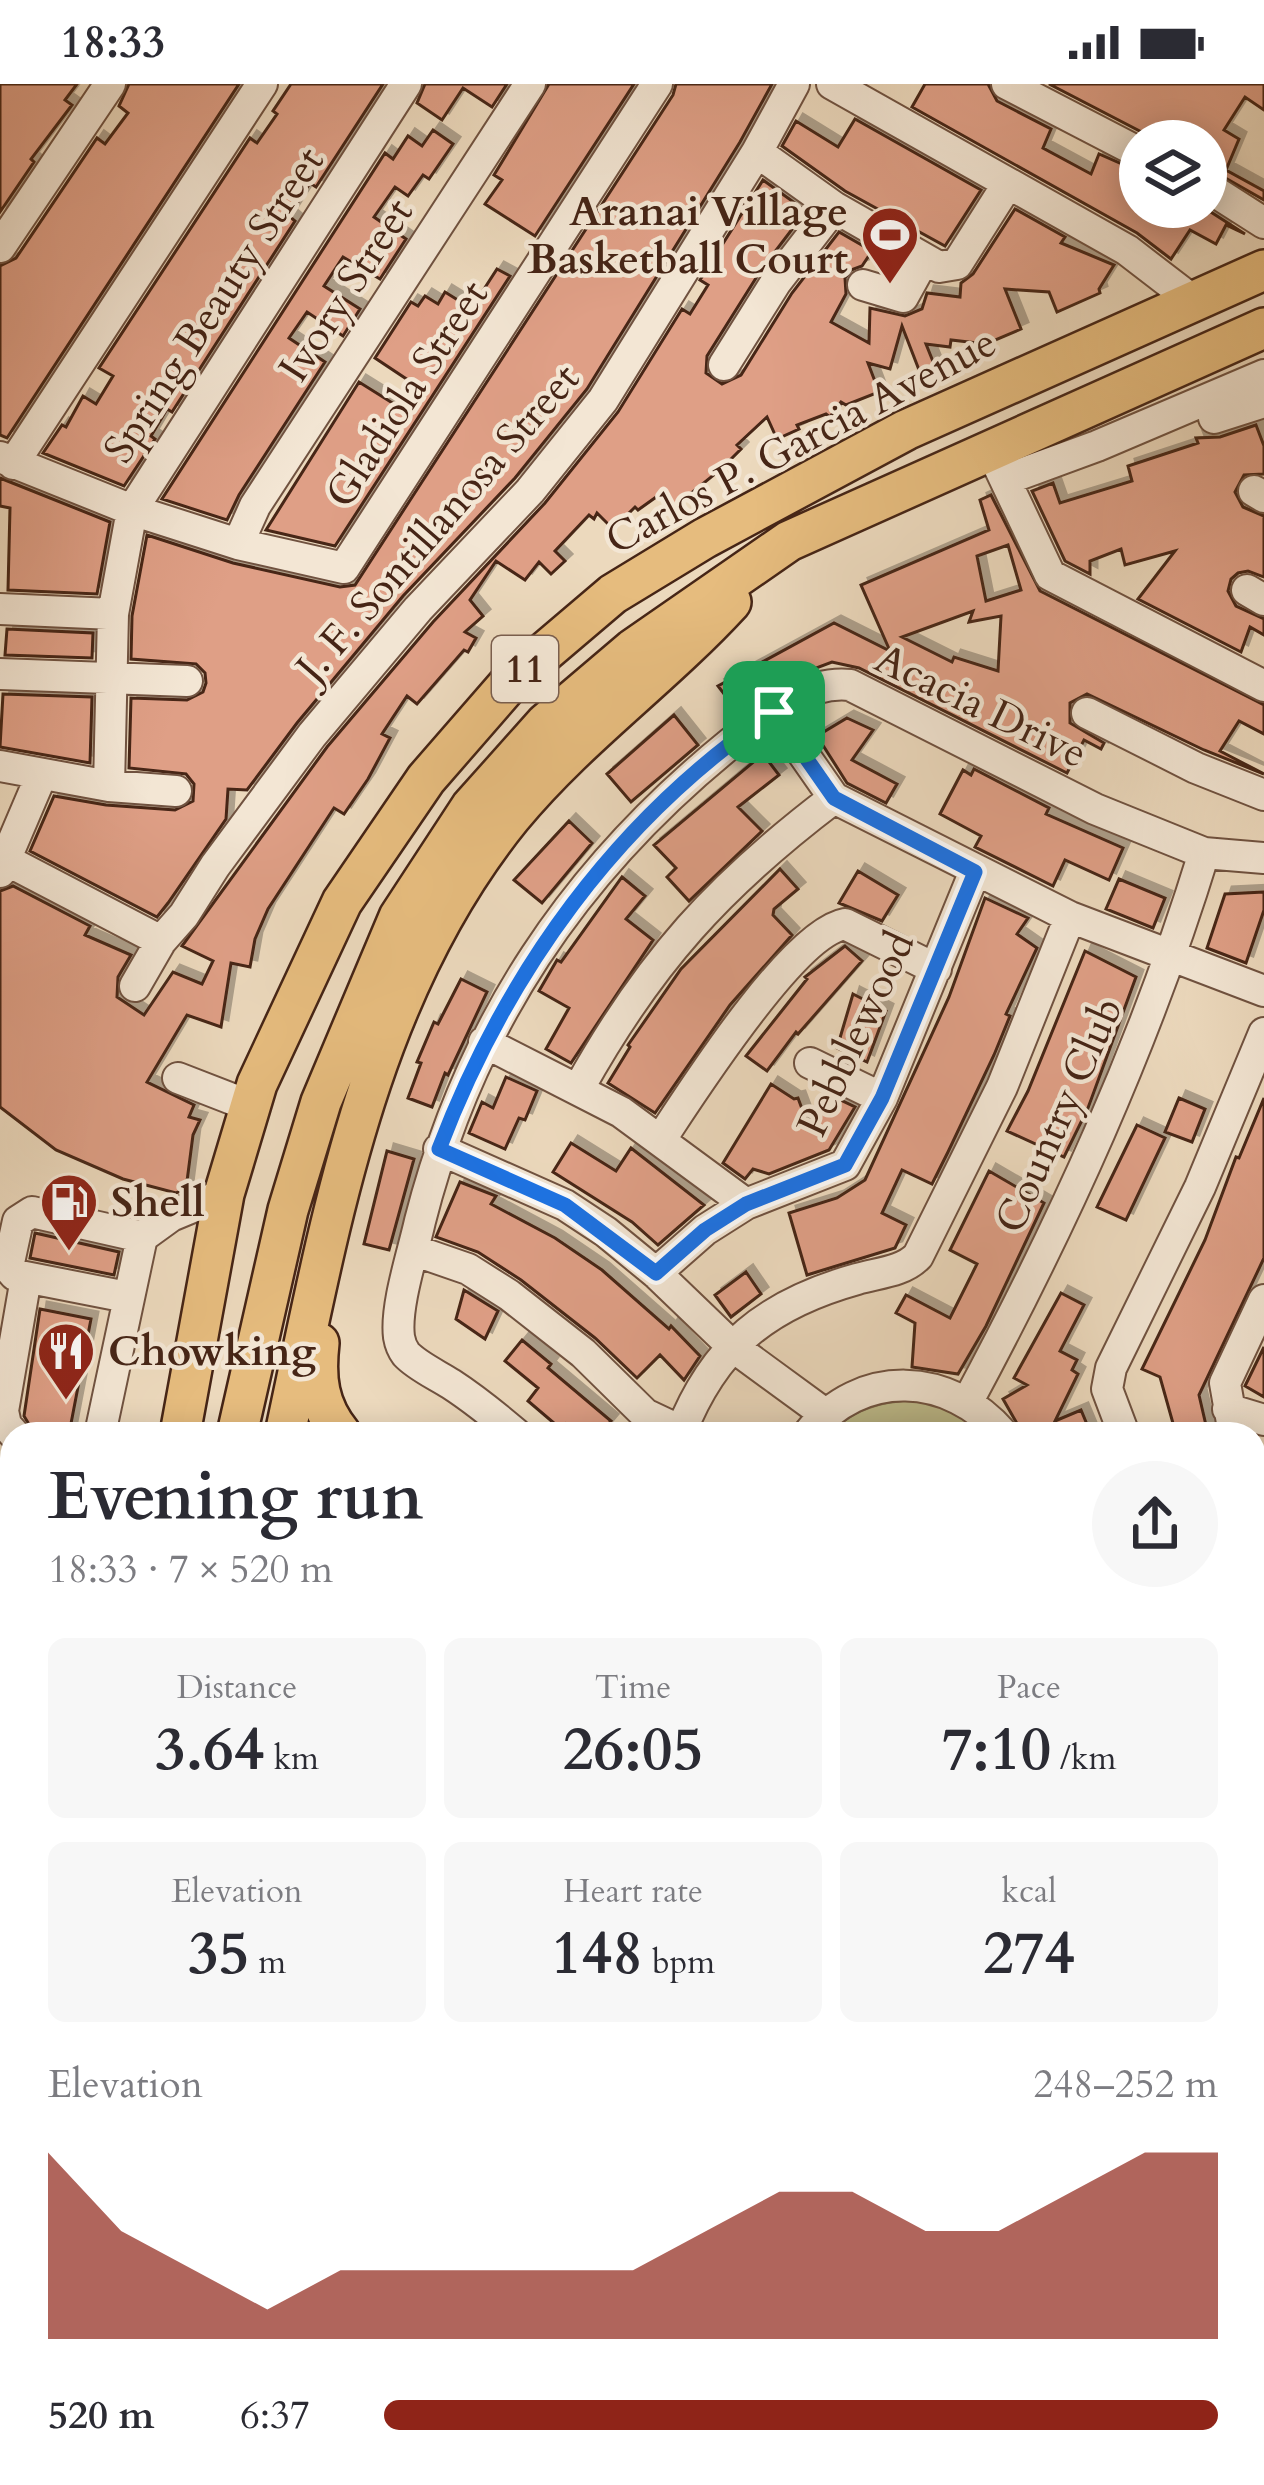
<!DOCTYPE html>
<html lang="en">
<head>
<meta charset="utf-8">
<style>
  :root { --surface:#fff; --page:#f7f7f7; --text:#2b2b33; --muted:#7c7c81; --accent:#8f2418 }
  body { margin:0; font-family:Cardo,serif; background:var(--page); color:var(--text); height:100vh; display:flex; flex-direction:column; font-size:45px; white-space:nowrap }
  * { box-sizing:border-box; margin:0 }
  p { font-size:39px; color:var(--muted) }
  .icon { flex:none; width:66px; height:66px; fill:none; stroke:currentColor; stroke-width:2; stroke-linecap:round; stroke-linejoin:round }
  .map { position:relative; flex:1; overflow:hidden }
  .panel { position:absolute; left:0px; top:1338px; width:1266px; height:1065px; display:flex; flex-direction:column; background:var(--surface); border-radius:36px 36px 0 0; box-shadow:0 6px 30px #0003 }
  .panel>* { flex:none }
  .fabs { position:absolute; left:1119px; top:36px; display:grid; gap:24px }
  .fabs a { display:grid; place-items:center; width:108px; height:108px; border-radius:50%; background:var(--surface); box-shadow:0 6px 30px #0003; font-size:60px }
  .pin { position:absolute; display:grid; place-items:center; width:102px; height:102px; color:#fff; margin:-51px; border-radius:24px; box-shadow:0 6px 18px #0006 }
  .round { display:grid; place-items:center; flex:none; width:126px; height:126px; border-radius:63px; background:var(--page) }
  .headline { display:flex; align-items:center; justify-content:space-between; height:204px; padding:0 48px }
  h1 { font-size:66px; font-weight:600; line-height:90px }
  .metrics { display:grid; grid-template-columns:repeat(3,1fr); gap:18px; height:204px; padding:12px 48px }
  .metrics div { display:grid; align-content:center; border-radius:18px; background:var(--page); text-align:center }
  .metrics b { font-size:60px; font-weight:600 }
  .metrics small { font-size:33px; font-weight:400 }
  .metrics p { font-size:33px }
  .chart { height:336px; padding:24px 48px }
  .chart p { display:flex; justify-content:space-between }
  .chart svg { width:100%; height:216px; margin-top:12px; fill:var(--accent); opacity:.7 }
  ul { padding:0 48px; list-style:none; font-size:39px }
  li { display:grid; grid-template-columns:192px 144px 1fr; align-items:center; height:90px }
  li i { height:30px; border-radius:15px; background:var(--accent) }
  .status { display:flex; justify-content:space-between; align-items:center; height:84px; padding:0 60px; background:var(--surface); direction:ltr }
  .status svg { height:33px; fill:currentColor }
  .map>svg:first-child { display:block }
  .green { fill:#bfbd8c; stroke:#827151; stroke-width:3 }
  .building { fill:#df9f86; stroke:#462516; stroke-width:3; fill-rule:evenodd; filter:url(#shadow) }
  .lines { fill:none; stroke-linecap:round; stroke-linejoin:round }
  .minor-casing { stroke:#705240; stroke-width:34 }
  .major-casing { stroke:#462516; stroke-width:44 }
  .minor { stroke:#f3e6d4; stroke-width:30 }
  .major { stroke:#e6bc7e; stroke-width:39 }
  .route-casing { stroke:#fff; stroke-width:24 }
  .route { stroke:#1a73e8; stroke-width:15 }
  .labels { text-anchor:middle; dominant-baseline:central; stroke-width:9; stroke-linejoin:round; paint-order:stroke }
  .shield { fill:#f3e6d4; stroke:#7a5f4f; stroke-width:3 }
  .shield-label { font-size:39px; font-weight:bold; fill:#462516 }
  .poi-label { font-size:42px; font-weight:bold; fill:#462516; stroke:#f3e6d4; text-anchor:start }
  .street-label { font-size:42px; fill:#462516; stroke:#f3e6d4 }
</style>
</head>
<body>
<div class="status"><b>18:33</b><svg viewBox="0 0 49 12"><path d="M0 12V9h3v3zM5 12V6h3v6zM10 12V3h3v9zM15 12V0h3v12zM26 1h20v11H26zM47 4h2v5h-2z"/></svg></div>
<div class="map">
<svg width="1264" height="2401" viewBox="0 0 1264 2401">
  <defs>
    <filter id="shadow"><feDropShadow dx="7" dy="-7" stdDeviation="0" flood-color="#0004"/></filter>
  </defs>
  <rect width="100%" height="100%" fill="#ecd9bd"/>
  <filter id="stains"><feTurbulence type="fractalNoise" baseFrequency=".00167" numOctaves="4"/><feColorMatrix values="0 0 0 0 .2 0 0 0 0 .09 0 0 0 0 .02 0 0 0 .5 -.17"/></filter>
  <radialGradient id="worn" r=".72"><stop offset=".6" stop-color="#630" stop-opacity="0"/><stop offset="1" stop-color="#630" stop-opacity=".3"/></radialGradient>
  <path class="green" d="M932,1314L988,1350H829C859,1318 891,1317 932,1314Z
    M1254,1991L1264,2001V2401H0V2205L12,2198V2391H1254Z"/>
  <path class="building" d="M0,0H77L65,16L72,21L31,75L34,78L0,128Z
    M129,0H239L7,354L0,351V182L16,174L97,54L105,60L128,29L119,22Z
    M291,0H383L316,103L310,99L289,132L295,137L172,328L167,325L151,352L155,355L124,402L43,369L62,341L66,343L83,312L96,320L113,292L99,284L250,54L257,59L277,30L273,27Z
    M425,0H507L492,23L463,4L442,36L417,19Z
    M549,0H634L535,152L485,120L502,96L494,91Z
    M676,0H772L740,58L587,305L515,394L403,512L297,639L247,706L228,705L226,735L168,819L157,833L30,767L54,712L106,721L175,726L193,717L194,700L186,690L129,684L131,614L187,616L203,608L206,599L205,589L196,580L131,575L132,532L147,451L233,479L340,503L355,501L673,11Z
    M925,0H988L997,17L1051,45L1043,64L1091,90L1099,70L1140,88V123H1203L1245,150L1226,141L1216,160L1190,146L1171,175L1137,149L912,23Z
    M1049,0H1264V26L1245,13L1224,46L1239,55L1226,86L1264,107V116L1206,83V57H1159Z
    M855,35L981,106L945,162L845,107L782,62L796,37L838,63Z
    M433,46L453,60L429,95L423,91L408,112L395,103L374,133L406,155L380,195L343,173L324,202L360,225L343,252L307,228L289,254L325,278L239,411L227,436L162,415L385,69L393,75L408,52L422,62Z
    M763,96L806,127L761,186L707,272L706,289L722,300L741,291L792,209L839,148L872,167L862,182L851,186L845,194L846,210L831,238L869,259L870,224L905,232L922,225L927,209L960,213L961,199L973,190L1015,125L1065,153L1061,159L1114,181L1099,205L1100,209L1057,228L1049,208L1005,205L1021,245L986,260L951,256L950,263L926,260L936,285L921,291L902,242L890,285L868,279L879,308L846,321L841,318L830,333L826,330L797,341L799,345L777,355L767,333L737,361L741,365L720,386L669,427L659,411L638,426L635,423L613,445L597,429L594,435L589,431L555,467L565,477L551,490L539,478L525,496L496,477L470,516L483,532L465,548L476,554L468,568L464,566L417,620L407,612L382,650L390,654L368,695L344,730L334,724L268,825L255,855L250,883L231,879L221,943L187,931L147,998L194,1021L189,1033L200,1036L193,1051L186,1105L176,1109L123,1095L56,1066L0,1023V807L13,802L90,842L85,851L131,871L118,893L117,913L144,931L173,888L202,900L213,877L182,862L327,663L433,538L545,419L618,328L682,225L690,230L708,201L700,196Z
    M497,185L510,192L335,462L266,446L359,298L402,325L417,302L375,274L411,218L418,222L425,212L438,220L445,208L461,218L465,212L475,219Z
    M1256,341L1264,362V390L1244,391L1235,408L1243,423L1264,432V493L1248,487L1238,489L1231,495L1228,507L1236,522L1264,535V551L1250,543L1241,568L1138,515L1175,467L1125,481L1121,465L1090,477V490L1065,477L1032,407L1053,399L1060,419L1132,397L1128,382L1198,359L1196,354L1220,353Z
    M0,394L110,438L97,510L8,506L10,424L0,422Z
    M991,411L1040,507L1264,621V650L1239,637L1220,667L1264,690L1204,666L1087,610L1070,619V639L1104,659L1101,665L1084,656L1067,689L859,584L832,578L792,593L737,627L718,602L834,539L890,567L861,501L989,446L980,416ZM1008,461L1021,506L986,517L977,472ZM973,527L969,538L1001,532L998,587L954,573L952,578L902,553Z
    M7,545L93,549L92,574L5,571Z
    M3,610L92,613L90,679L0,663Z
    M674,631L698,661L631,718L607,690Z
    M847,634L873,646L852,676L897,700L886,719L847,699L817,652Z
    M763,670L779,691L738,723L762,747L689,817L667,793L676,784L654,761Z
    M974,685L1049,724L1046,730L1123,764L1109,796L1065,776L1053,802L975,763L981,752L940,730L963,686L971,691Z
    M569,737L592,759L542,819L514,796Z
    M780,785L798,805L774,825L773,831L792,851L730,921L655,1029L608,999L630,963L628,961L681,885Z
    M858,787L898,811L882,837L839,819Z
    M622,793L645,812L626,835L653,856L571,979L546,965L569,924L539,907L557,876L561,878Z
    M1119,795L1165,814L1153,844L1106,825Z
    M1264,808V826L1246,879L1207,864L1225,810Z
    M985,814L1028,834L1017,850L1037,864L1006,930L1010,932L994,971L948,1068L932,1100L902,1086L882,1129L906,1141L895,1164L807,1191L789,1129L837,1114L865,1096L949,913Z
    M845,862L862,877L798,950L796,948L767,987L746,972L807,895L805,893Z
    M1085,867L1136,893L1088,1024L1064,1073L1007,1047L1028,1007Z
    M461,895L487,908L448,991L445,989L432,1023L408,1014L421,979L417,978L434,938L438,940Z
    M853,910L886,927L867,978L837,964Z
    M506,993L537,1007L525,1036L519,1034L505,1065L469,1049L482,1018L493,1024Z
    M771,1000L794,1015L798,1014L808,1041L830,1011L855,1023L829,1066L769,1090L753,1085L745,1095L723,1079Z
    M1179,1014L1205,1025L1192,1058L1165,1048Z
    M1264,1014V1174L1199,1311L1208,1350H1176L1160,1293L1142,1285L1205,1156L1236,1073L1239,1074Z
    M1137,1041L1165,1054L1126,1136L1097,1123Z
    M571,1059L616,1087L631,1064L704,1121L658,1161L632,1138L553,1088Z
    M387,1067L414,1075L389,1166L364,1160Z
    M989,1087L1044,1119L986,1242L958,1290L912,1283L915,1239L896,1229L906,1211L950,1234L977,1180L950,1166Z
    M460,1098L496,1112L491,1120L555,1154L602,1186L669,1245L671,1242L700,1272L684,1296L660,1271L637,1294L595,1254L521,1196L478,1168L436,1153Z
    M35,1149L119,1168L114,1191L30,1174Z
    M746,1188L761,1210L731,1233L715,1211Z
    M464,1206L498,1227L485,1255L456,1235Z
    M1061,1209L1084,1221L1060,1267L1077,1276L1072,1286L1078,1290L1055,1337L1081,1326L1091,1350H1023L1003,1315L1027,1301L1014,1294Z
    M40,1225L91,1235L69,1350L33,1347L24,1332Z
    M522,1256L551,1280L548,1284L611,1337L600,1350H578L566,1340L562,1346L528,1317L538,1304L505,1277Z
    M1264,1263V1313L1245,1302Z"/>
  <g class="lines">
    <defs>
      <path id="minor" d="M832,0L1127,166L1192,216
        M1007,0L1140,69
        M757,68L834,123L939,183L957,180L1007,101
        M1206,102L1264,139
        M0,163L110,0
        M863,201L903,213L924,175
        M724,281L776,198L834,123
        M1214,334L1264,318
        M991,366L1050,491L1264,602
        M0,373L132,426L238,460L344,484L657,0
        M13,380L262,0
        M1007,395L1097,362L1264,291
        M1254,407L1264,413
        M238,460L255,422L530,0
        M1247,506L1264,516
        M0,525L113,530
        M0,590L187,597
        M774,628L834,714L1070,833L1264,907
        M1087,629L1196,684L1264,711
        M0,682L109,702L176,707
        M109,702L113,530L132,426L406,0
        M6,776L161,857
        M0,788L41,692
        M135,902L161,857L184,831L215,782L312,651L418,525L530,407L603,316L757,68L794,0
        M484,958L621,1028L746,1120
        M810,979L882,1014
        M178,994L250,1022
        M579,1004C649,878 719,801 834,714
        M661,1055C692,1008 793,849 845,840L936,885
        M439,1065L565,1121L606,1148L656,1189L732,1262L825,1330
        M413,1166L468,1185L509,1211L583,1269L645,1330L681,1347
        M656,1189L705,1146L746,1120L845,1081L882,1014L975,787
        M127,1213L15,1191L8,1183L18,1137L32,1128L142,1153
        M968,1317C1063,1140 1145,961 1204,769
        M1228,1325L1264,1336
        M14,1350L6,1341L3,1327L26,1194
        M100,1350L142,1153L171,1132L224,1110
        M516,1350C495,1332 474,1315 451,1300C437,1291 417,1282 406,1270C403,1266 400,1259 399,1253C395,1222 413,1169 420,1137C470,941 574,786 731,659C765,632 805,596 850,601L1095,725L1204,769L1264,774
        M680,1350C714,1262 767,1220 857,1195C877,1189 903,1188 918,1172L1002,1003L1070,833
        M808,1350C861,1283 950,1288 1003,1350
        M1124,1350L1107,1305L1111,1284L1200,1103L1264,949
        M1234,1350L1225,1299L1264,1216
        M1254,1440L1264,1442
        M1254,1551L1264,1553
        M1254,1656L1264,1664
        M0,2111L12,2120
        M1254,2184L1264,2190
        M0,2190L12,2182
        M591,2391L594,2401
        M1197,2391L1216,2401
        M55,2401L77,2393L117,2401
        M346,2401L361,2391"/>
      <path id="major" d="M319,1259C315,1294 318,1322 341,1350
        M180,1350L224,1110L257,1000L342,818L426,695L513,595L613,510L705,454L906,346L1264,186
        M237,1350L288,1126L321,1018L399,833L471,723L546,639L633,565L789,457L1264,244
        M285,1350C331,1136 368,909 511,733C577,653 661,594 731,518
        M1254,1798L1264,1787
        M0,1953L12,1932
        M0,2053L12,2037
        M0,2091L12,2079"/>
    </defs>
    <use href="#minor" class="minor-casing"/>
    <use href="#major" class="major-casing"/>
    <use href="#minor" class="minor"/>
    <use href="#major" class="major"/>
  </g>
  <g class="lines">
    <defs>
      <path id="route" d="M774,628L834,714L975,788L882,1014L845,1081L746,1120L705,1146L656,1189L565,1121L439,1065C506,889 616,735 774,628Z"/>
    </defs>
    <use href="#route" class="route-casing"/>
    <use href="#route" class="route"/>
  </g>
  <defs>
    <symbol id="stadium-pin" viewBox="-11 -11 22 30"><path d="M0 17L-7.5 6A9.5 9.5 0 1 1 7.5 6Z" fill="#8f2418" stroke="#f3e6d4"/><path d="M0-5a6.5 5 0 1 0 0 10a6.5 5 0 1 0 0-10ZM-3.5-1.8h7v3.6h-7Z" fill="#fff"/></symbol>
    <symbol id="fuel-pin" viewBox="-11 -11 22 30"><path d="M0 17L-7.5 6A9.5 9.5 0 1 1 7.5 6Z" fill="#8f2418" stroke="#f3e6d4"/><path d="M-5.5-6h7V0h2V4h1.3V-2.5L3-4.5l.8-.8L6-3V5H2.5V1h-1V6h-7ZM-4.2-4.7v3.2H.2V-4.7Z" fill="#fff"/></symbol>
    <symbol id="restaurant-pin" viewBox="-11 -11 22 30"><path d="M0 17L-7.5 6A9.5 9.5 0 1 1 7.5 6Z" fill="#8f2418" stroke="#f3e6d4"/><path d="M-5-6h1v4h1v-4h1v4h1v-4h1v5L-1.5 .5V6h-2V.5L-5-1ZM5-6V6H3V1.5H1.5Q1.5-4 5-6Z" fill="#fff"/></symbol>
  </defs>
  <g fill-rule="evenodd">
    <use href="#stadium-pin" x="857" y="118" width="66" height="90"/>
    <use href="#fuel-pin" x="36" y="1085" width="66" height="90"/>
    <use href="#restaurant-pin" x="33" y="1234" width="66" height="90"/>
  </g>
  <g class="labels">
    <rect class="shield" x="492" y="552" width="66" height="66" rx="9"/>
    <g class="shield-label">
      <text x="525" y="585">11</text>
    </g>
    <g class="poi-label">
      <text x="848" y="127" text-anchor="end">Aranai Village<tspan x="848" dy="48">Basketball Court</tspan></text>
      <text x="111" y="1118">Shell</text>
      <text x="108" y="1267">Chowking</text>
    </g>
    <g class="street-label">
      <text transform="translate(346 206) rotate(-57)">Ivory Street</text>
      <text transform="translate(214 221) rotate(-57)">Spring Beauty Street</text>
      <text transform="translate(407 310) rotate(-57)">Gladiola Street</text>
      <text transform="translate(801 357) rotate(-28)">Carlos P. Garcia Avenue</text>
      <text transform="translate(438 439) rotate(-49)">J. F. Sontillanosa Street</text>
      <text transform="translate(981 622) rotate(26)">Acacia Drive</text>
      <text transform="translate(856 950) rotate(-65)">Pebblewood</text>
      <text transform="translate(1059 1031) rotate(-66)">Country Club</text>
    </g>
  </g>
  <rect width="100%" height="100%" filter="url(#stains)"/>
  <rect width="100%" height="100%" fill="url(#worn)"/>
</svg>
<div class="fabs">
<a><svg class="icon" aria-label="layers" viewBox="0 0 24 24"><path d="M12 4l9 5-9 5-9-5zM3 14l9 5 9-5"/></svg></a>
</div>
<div class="pin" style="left:774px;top:628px;background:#1e9e55"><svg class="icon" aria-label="arrive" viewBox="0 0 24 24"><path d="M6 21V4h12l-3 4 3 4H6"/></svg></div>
<section class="panel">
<div class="headline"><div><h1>Evening run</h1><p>18:33 · 7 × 520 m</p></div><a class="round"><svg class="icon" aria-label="share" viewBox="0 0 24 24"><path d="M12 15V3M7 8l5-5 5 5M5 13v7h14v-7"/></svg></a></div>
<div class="metrics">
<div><p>Distance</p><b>3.64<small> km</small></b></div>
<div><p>Time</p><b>26:05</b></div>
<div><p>Pace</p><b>7:10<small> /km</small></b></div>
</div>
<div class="metrics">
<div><p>Elevation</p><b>35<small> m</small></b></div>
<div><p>Heart rate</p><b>148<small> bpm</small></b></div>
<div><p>kcal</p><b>274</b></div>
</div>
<div class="chart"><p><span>Elevation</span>248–252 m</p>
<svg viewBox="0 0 160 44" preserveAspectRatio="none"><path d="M0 44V6L10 22L20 30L30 38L40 30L50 30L60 30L70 30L80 30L90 22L100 14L110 14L120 22L130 22L140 14L150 6L160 6V44z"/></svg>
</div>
<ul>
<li><b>520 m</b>6:37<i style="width:100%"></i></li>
</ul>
</section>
</div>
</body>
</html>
